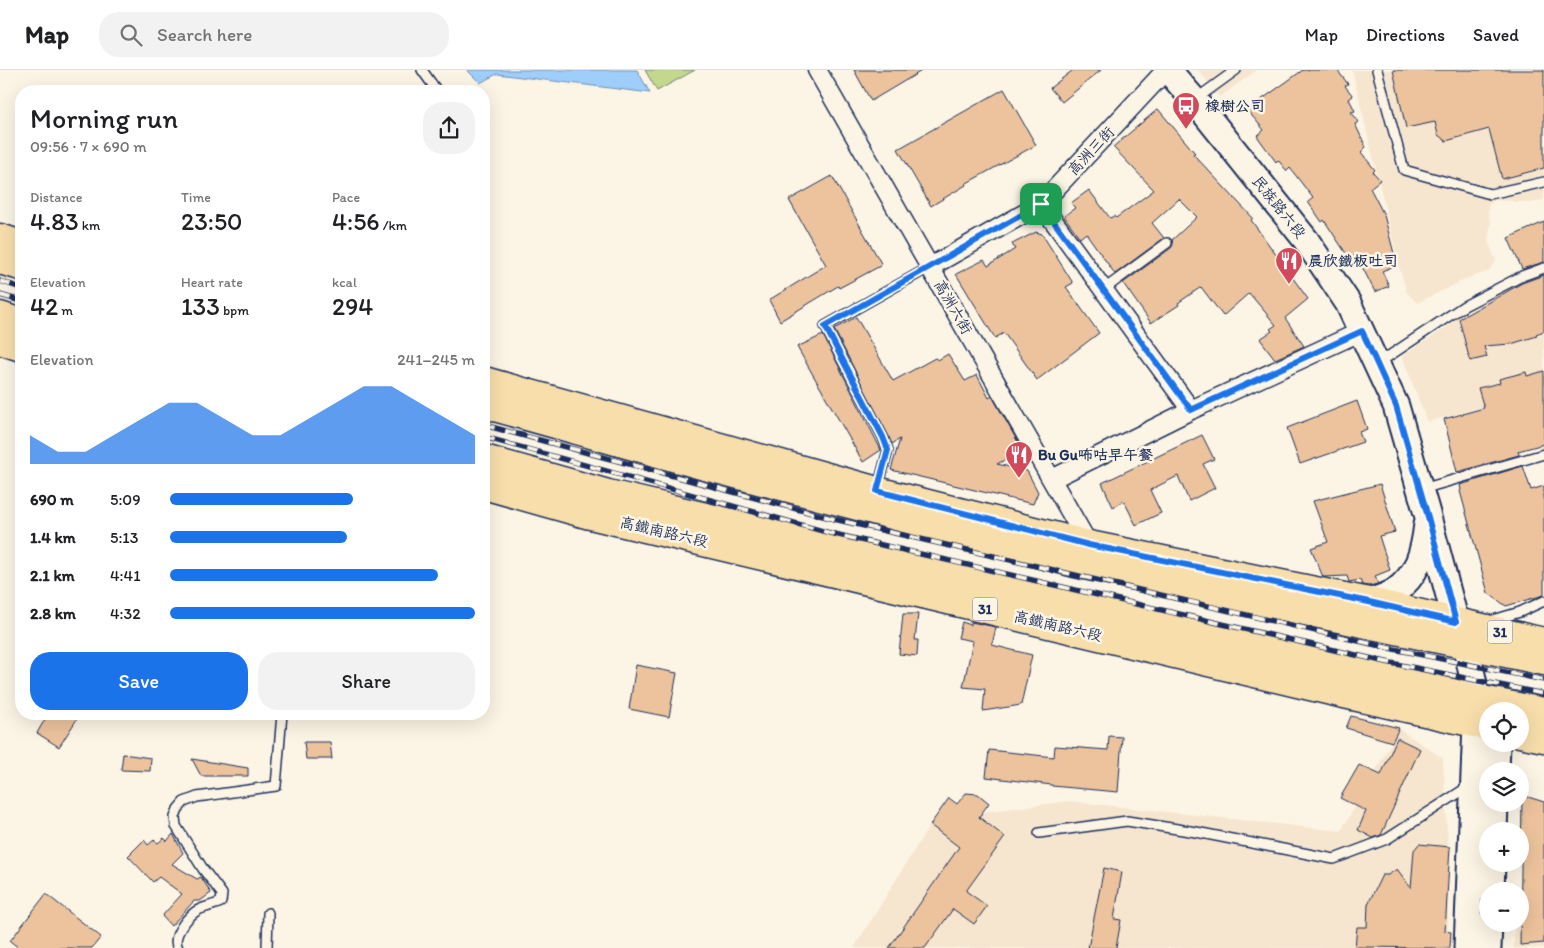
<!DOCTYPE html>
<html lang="en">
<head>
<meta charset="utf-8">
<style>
  :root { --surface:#fff; --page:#f2f2f2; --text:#202124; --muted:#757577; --line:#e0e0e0; --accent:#1a73e8 }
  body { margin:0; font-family:Itim,"LXGW WenKai TC",sans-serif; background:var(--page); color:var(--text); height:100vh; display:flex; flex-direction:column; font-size:19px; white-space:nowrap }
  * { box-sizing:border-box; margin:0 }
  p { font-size:16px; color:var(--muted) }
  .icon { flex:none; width:28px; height:28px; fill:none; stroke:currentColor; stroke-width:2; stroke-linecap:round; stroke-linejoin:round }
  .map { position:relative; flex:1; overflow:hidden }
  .sheet { position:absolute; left:15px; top:15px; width:475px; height:635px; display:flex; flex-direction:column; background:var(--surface); border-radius:20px; box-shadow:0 5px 20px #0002 }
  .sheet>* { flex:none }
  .fabs { position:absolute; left:1479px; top:632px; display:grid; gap:10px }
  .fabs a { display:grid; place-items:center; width:50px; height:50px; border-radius:50%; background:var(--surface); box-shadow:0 5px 20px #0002; font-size:25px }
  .pin { position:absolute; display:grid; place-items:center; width:42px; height:42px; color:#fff; margin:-21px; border-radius:10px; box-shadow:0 2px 8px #0006 }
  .round { display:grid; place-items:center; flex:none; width:52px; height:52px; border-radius:20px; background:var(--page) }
  .head { display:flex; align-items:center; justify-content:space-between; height:85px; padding:0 15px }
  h1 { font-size:28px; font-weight:600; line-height:38px }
  .stats { display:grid; grid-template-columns:repeat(3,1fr); gap:8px; height:85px; padding:5px 15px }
  .stats div { display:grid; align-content:center }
  .stats b { font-size:25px; font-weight:600 }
  .stats small { font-size:14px; font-weight:400 }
  .stats p { font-size:14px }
  .chart { height:140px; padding:10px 15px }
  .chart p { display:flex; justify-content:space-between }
  .chart svg { width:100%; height:90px; margin-top:5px; fill:var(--accent); opacity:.7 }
  .cta { display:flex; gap:10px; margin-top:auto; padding:10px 15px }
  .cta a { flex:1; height:58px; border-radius:20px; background:var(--accent); color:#fff; font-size:20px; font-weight:600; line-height:58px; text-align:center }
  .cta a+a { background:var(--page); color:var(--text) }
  ul { padding:0 15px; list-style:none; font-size:16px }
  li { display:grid; grid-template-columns:80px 60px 1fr; align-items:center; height:38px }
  li i { height:12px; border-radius:6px; background:var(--accent) }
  header { display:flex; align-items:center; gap:30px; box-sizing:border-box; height:70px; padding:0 25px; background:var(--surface); border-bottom:1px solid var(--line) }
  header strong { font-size:24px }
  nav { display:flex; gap:28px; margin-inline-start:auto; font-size:18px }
  .search { width:350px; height:45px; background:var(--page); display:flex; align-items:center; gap:12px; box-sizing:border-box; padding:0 18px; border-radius:20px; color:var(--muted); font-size:19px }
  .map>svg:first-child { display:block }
  .built { fill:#f7e6cf }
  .green { fill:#c3d78d; stroke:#6f8376 }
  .water { fill:#9fcefb; stroke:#6a8ebc }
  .building { fill:#ecc39c; stroke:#1b2f5e }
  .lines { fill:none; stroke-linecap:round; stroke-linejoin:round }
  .lane-casing { stroke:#1b2f5e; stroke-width:12 }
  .street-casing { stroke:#1b2f5e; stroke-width:21 }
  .secondary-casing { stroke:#1b2f5e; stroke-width:29 }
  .primary-casing { stroke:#1b2f5e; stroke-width:31 }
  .lane { stroke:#fcf5e5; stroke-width:9 }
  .street { stroke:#fcf5e5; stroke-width:18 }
  .secondary { stroke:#fcf5e5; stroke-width:25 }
  .primary { stroke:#f8deab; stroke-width:28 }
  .rail-casing { stroke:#1b2f5e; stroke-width:5.5 }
  .rail { stroke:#fcf5e5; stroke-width:4; stroke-dasharray:11; stroke-linecap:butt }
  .route-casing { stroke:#fff; stroke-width:10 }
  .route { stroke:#1a73e8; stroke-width:6 }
  .labels { text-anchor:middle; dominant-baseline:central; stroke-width:5; stroke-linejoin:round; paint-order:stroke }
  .shield { fill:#fcf5e5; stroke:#5e6a86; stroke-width:1 }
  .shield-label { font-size:14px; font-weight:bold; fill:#1b2f5e }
  .poi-label { font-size:15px; font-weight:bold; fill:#1b2f5e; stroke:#fcf5e5; text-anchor:start }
  .street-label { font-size:15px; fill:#1b2f5e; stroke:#fcf5e5 }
</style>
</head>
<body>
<header>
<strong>Map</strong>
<div class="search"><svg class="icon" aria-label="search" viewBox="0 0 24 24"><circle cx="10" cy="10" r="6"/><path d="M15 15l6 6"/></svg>Search here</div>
<nav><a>Map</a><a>Directions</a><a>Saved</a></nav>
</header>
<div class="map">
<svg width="1544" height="878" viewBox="0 0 1544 878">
  <rect width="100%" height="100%" fill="#fcf5e5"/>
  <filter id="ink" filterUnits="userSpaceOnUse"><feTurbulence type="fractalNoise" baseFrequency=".02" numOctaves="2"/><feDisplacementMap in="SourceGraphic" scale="10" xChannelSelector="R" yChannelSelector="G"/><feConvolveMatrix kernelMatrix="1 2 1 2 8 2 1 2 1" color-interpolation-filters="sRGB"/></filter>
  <g filter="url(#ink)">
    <path class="built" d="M1198,0H1257L1220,27Z
      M1352,0H1544V130L1532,133L1495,130L1489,134L1488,142L1491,153L1488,171L1496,191L1488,202L1473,206L1417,233L1407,223L1400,200Z
      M1511,219L1538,266L1544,263V378L1540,379L1526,326L1427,352L1402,286L1444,259L1461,245Z
      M1399,659L1443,688L1448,771V878H854L934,748L1069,731L1341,761Z
      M1514,820H1544V878H1514V854H1520V821Z"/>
    <path class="green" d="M645,0H695L657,21Z"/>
    <path class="water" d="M467,0H637L650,23L497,4L480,13Z"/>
    <path class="building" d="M854,0H923L871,31Z
      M1073,0H1101L1062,32L1050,18Z
      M1303,0H1337L1348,14L1345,16L1353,26L1349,29L1355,41L1351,42L1359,52L1355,54L1366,77L1361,82L1375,100L1373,102L1380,110L1370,118L1384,145L1397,195L1382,201L1389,216L1375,222L1356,185L1349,188L1324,150L1322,152L1308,132L1313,128L1290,98L1287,101L1278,90L1276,92L1257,66L1264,60L1247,40Z
      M1393,0H1544V98L1502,109L1489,59L1446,71L1438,65L1435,52L1406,58Z
      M1004,19L1036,75L965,114L966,115L931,136L898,79Z
      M1158,39L1195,83L1193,84L1253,148L1251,150L1308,229L1285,248L1304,276L1275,289L1260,269L1272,261L1270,259L1276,255L1249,223L1223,246L1201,217L1178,233L1179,235L1151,253L1123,213L1171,178L1173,175L1172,170L1197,147L1179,129L1152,153L1164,168L1115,204L1086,163L1080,168L1064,146L1075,138L1071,133L1089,120L1110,148L1114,146L1116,148L1154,120L1113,77Z
      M832,106L882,195L839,218L838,216L780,251L769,230L826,195L789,130Z
      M1544,152V192L1522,199L1508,168Z
      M1036,162L1042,164L1073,213L1066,217L1099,263L1037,310L1004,263L995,268L956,204L984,190L988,196L1015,179L1012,174Z
      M1544,205V261L1536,264L1537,266L1511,274L1484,276L1487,287L1470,291L1459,249L1522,213Z
      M856,247L893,311L935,288L938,290L948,284L965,311L977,305L989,328L992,326L1023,381L997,394L1027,401L1038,422L1033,434L891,400L900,369L892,374L834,259Z
      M823,265L881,380L863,392L797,277Z
      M1544,301V374L1518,381L1519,385L1457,402L1444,349L1484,338L1478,318L1500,313L1499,309L1526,302L1527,306Z
      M1357,331L1367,359L1359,362L1363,372L1300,394L1287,358Z
      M1202,365L1214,389L1203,394L1215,418L1189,431L1178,406L1150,420L1161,443L1136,455L1124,431L1113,437L1102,413Z
      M1523,396L1531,420L1544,416V525L1506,536L1488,523L1460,421L1461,420L1460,415Z
      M1380,414L1395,462L1379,466L1390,500L1375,506L1378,514L1369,516L1362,515L1360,510L1349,512L1347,506L1323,507L1311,478L1328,472L1313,431Z
      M903,544H918L915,570H918L917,586L899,584Z
      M962,552L971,555V552L996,557L992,575L1032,585L1021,635L983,641L985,619L963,617L973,571L958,568Z
      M636,595L677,603L669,647L629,639Z
      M48,644H68L77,649L59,677L37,663Z
      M1351,646L1399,658L1392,672L1346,658Z
      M1109,666L1122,667L1118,722L1052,716V715L986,707L989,680L1054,687L1055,676L1108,680Z
      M1397,668L1420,679L1381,765L1373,768L1358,760L1366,741L1340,728L1359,695L1381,705Z
      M304,672H330L332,689H306Z
      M123,684L151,688L150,701L121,700Z
      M192,689L248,698V706H201Z
      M966,723L978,724L989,733L979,747L1005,767L966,821L987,836L974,854L953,839L925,878H889L959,777L930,755L949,728L957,734Z
      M1522,725L1544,732V873L1520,875Z
      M173,764L183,783L172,794L197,809L201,807L211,823L200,831H194L171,856L162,846L182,824L159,807L153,812L128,786L144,770L148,775L154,770L158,773L164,768L167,771Z
      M1419,774L1450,777L1445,861L1451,862L1450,878L1355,877L1357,857H1367L1368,834L1382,805H1388L1397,799L1411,818L1414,780Z
      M1104,798L1122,802L1114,849L1121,850L1116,878H1088Z
      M46,824L101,867L92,878H19L10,871Z"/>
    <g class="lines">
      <defs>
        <path id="lane" d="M422,0L437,21
          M1377,0L1404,100L1490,124L1544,112
          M1196,29L1236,0
          M1103,220L1167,173
          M1377,294L1464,236L1522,206L1544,198
          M878,418L888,380L883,367L825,256L930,197
          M1422,419L1544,384
          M1490,551L1520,542L1544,531
          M1039,763L1127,751L1196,762L1334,789L1387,769L1471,715
          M178,878C171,867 186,849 195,842C201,837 213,836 221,832L222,824L203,799L176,756L175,747L178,739L184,732L197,727L276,716L282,644
          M267,878L268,843"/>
        <path id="street" d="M817,0L1089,475
          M1041,134L1191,340
          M930,197L1041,134L1166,0
          M1052,409L1191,340L1362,261"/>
        <path id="secondary" d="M1168,0L1194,30L1306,170L1348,233L1396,336L1428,447L1456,552L1466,575L1477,629L1467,878
          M1369,532C1377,529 1387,526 1394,522C1418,506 1424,481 1427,454
          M1496,701L1497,674
          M1494,761L1495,734
          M1491,821L1492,794
          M1488,878L1489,854"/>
        <path id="primary" d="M0,168L21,175
          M0,190L21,196
          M0,246L21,253
          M0,270L21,277
          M484,311L877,421L1089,475L1369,532L1544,572
          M484,334L705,396L1075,493L1544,591
          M484,389L608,424L1477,629L1544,642
          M484,415L590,445L1339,623L1488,656
          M1520,663L1544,668"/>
      </defs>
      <use href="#lane" class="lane-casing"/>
      <use href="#street" class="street-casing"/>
      <use href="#secondary" class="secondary-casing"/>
      <use href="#primary" class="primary-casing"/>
      <use href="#lane" class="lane"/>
      <use href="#street" class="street"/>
      <use href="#secondary" class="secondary"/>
      <use href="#primary" class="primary"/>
      <defs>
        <path id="rail" d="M0,211L21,218
          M0,225L21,231
          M484,355L834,449L1389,578L1544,610
          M484,367L830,463L1386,592L1544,624"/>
      </defs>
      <use href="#rail" class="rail-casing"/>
      <use href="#rail" class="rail"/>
    </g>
  </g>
  <g class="lines" filter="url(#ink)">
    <defs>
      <path id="route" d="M1041,134L1191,340L1362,261L1396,336L1428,447L1456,552L1369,532L1089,475L877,421L888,380L883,367L825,256Z"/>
    </defs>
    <use href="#route" class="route-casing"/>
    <use href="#route" class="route"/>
  </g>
  <defs>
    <symbol id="bus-pin" viewBox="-11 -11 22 30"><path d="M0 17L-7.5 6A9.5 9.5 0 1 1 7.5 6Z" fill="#d1495b" stroke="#fcf5e5"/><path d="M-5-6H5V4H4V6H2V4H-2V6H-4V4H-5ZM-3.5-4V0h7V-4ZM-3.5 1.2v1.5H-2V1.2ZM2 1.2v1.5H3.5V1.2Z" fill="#fff"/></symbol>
    <symbol id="restaurant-pin" viewBox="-11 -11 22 30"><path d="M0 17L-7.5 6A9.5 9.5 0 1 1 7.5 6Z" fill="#d1495b" stroke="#fcf5e5"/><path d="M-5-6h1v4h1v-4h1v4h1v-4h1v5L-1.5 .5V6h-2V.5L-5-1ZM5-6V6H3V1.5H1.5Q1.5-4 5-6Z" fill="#fff"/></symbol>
  </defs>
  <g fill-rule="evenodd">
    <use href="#bus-pin" x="1170" y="20" width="32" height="43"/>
    <use href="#restaurant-pin" x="1273" y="175" width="32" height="43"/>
    <use href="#restaurant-pin" x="1003" y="369" width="32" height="43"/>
  </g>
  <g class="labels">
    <g class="shield">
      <rect x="972.5" y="527.5" width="25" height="23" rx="4"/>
      <rect x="1487.5" y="550.5" width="25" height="23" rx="4"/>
    </g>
    <g class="shield-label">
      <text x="985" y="539">31</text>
      <text x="1500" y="562">31</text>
    </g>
    <g class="poi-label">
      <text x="1205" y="36">橡樹公司</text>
      <text x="1308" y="191">晨欣鐵板吐司</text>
      <text x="1038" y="385">Bu Gu咘咕早午餐</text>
    </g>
    <g class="street-label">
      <text transform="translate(1091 81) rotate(-47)">高洲三街</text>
      <text transform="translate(1279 137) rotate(51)">民族路六段</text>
      <text transform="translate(953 237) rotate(60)">高洲六街</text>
      <text transform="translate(664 462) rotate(13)">高鐵南路六段</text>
      <text transform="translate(1058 556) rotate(13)">高鐵南路六段</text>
    </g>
  </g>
</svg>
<div class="fabs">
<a><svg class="icon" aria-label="locate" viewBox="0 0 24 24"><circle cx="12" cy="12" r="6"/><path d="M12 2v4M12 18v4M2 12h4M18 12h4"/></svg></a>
<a><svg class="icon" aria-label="layers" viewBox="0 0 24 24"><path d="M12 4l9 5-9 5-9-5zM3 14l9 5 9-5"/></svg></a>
<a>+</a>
<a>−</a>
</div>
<div class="pin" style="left:1041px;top:134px;background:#1e9e55"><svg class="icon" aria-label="arrive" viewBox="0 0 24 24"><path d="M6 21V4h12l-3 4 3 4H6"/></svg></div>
<section class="sheet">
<div class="head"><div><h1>Morning run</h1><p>09:56 · 7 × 690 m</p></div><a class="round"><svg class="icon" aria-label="share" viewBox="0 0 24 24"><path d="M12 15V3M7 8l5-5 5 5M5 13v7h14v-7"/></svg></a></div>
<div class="stats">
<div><p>Distance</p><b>4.83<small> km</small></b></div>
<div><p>Time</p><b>23:50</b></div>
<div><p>Pace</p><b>4:56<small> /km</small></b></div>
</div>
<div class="stats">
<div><p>Elevation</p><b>42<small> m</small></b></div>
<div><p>Heart rate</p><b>133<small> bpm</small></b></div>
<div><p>kcal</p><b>294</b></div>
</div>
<div class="chart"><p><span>Elevation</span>241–245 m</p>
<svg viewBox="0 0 160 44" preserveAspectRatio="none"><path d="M0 44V30L10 38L20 38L30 30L40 22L50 14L60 14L70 22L80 30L90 30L100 22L110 14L120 6L130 6L140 14L150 22L160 30V44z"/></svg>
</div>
<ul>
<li><b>690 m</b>5:09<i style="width:60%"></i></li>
<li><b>1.4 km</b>5:13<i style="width:58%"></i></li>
<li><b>2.1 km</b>4:41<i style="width:88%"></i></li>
<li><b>2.8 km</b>4:32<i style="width:100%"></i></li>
</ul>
<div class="cta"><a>Save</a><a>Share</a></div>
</section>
</div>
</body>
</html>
